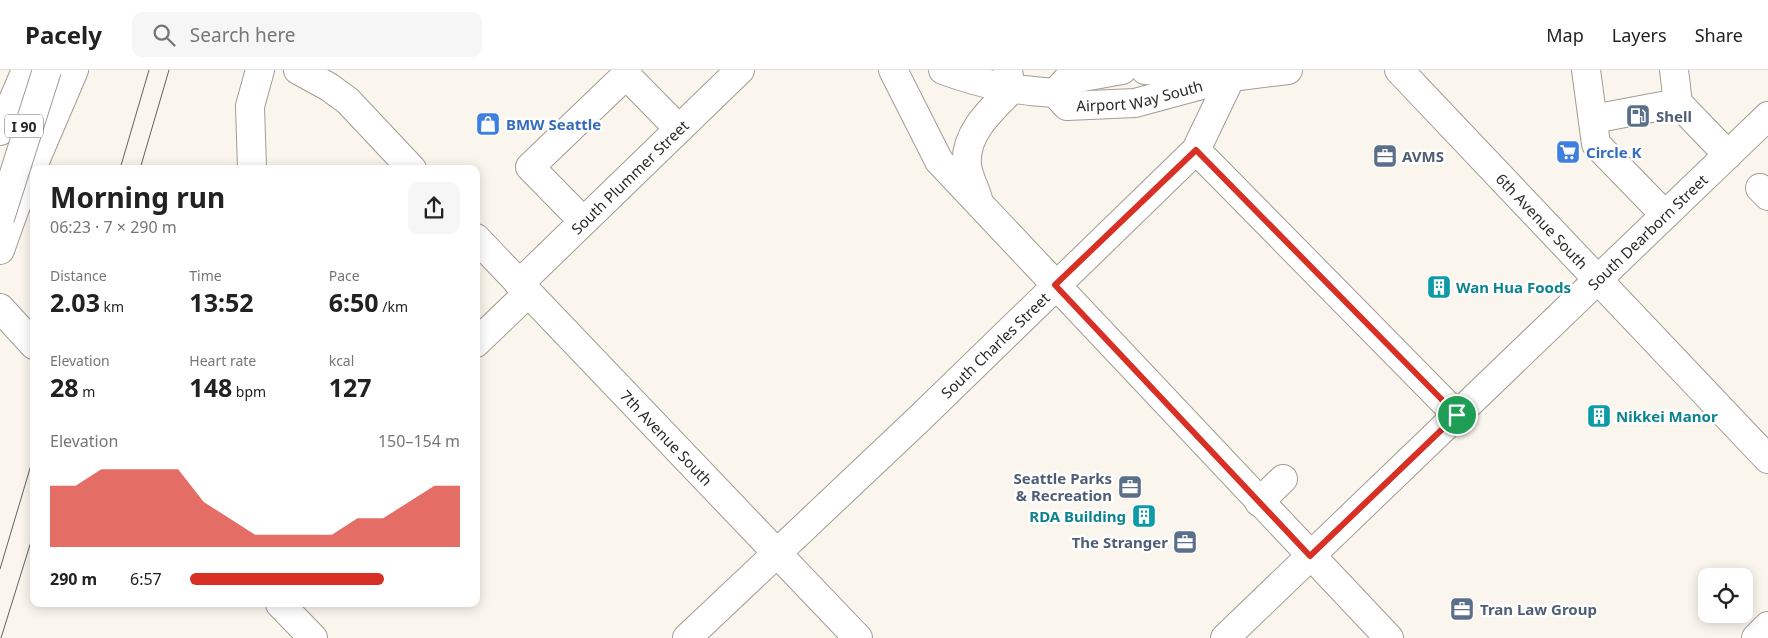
<!DOCTYPE html>
<html lang="en">
<head>
<meta charset="utf-8">
<style>
  :root { --surface:#fff; --page:#f6f6f6; --text:#222; --muted:#767676; --line:#e0e0e0; --accent:#d93025 }
  body { margin:0; font-family:"Noto Sans",sans-serif; background:var(--page); color:var(--text); height:100vh; display:flex; flex-direction:column; font-size:19px; white-space:nowrap }
  * { box-sizing:border-box; margin:0 }
  p { font-size:16px; color:var(--muted) }
  .icon { flex:none; width:28px; height:28px; fill:none; stroke:currentColor; stroke-width:2; stroke-linecap:round; stroke-linejoin:round }
  .map { position:relative; flex:1; overflow:hidden }
  .details { position:absolute; left:30px; top:95px; width:450px; height:442px; display:flex; flex-direction:column; background:var(--surface); border-radius:10px; box-shadow:0 2px 12px #0003 }
  .details>* { flex:none }
  .controls { position:absolute; left:1698px; top:498px; display:grid; gap:10px }
  .controls a { display:grid; place-items:center; width:55px; height:55px; border-radius:10px; background:var(--surface); box-shadow:0 2px 12px #0003; font-size:25px }
  .pin { position:absolute; display:grid; place-items:center; width:42px; height:42px; color:#fff; margin:-21px; border:2px solid #fff; border-radius:50%; box-shadow:0 1px 5px #0007 }
  .round { display:grid; place-items:center; flex:none; width:52px; height:52px; border-radius:10px; background:var(--page) }
  .overview { display:flex; align-items:center; justify-content:space-between; height:85px; padding:0 20px }
  h1 { font-size:28px; font-weight:700; line-height:38px }
  .metrics { display:grid; grid-template-columns:repeat(3,1fr); gap:8px; height:85px; padding:5px 20px }
  .metrics div { display:grid; align-content:center }
  .metrics b { font-size:25px; font-weight:700 }
  .metrics small { font-size:14px; font-weight:400 }
  .metrics p { font-size:14px }
  .chart { height:140px; padding:10px 20px }
  .chart p { display:flex; justify-content:space-between }
  .chart svg { width:100%; height:90px; margin-top:5px; fill:var(--accent); opacity:.7 }
  ul { padding:0 20px; list-style:none; font-size:16px }
  li { display:grid; grid-template-columns:80px 60px 1fr; align-items:center; height:38px }
  li i { height:12px; border-radius:6px; background:var(--accent) }
  header { display:flex; align-items:center; gap:30px; box-sizing:border-box; height:70px; padding:0 25px; background:var(--surface); border-bottom:1px solid var(--line) }
  header strong { font-size:24px }
  nav { display:flex; gap:28px; margin-inline-start:auto; font-size:18px }
  .search { width:350px; height:45px; background:var(--page); display:flex; align-items:center; gap:12px; box-sizing:border-box; padding:0 18px; border-radius:10px; color:var(--muted); font-size:19px }
  .map>svg:first-child { display:block }
  .lines { fill:none; stroke-linecap:round; stroke-linejoin:round }
  .minor-casing { stroke:#a09c93; stroke-width:30 }
  .major-casing { stroke:#a09c93; stroke-width:30 }
  .highway-casing { stroke:#a09c93; stroke-width:30 }
  .minor { stroke:#fff; stroke-width:28 }
  .major { stroke:#fff; stroke-width:28 }
  .highway { stroke:#fff; stroke-width:28 }
  .tram { stroke:#64615d; stroke-width:1 }
  .highway-bridge-casing { stroke:#a09c93; stroke-width:30; stroke-linecap:butt }
  .highway-bridge { stroke:#fff; stroke-width:28 }
  .route-casing { stroke:#fff; stroke-width:10 }
  .route { stroke:#d93025; stroke-width:6 }
  .labels { text-anchor:middle; dominant-baseline:central; stroke-width:5; stroke-linejoin:round; paint-order:stroke }
  .shield { fill:#fff; stroke:#6b6967; stroke-width:1 }
  .shield-label { font-size:14px; font-weight:bold; fill:#2b2926 }
  .street-label { font-size:15px; fill:#2b2926; stroke:#fff }
  .service-label { font-size:15px; font-weight:bold; fill:#4e5e75; stroke:#fff; text-anchor:start }
  .shop-label { font-size:15px; font-weight:bold; fill:#366cbe; stroke:#fff; text-anchor:start }
  .culture-label { font-size:15px; font-weight:bold; fill:#0d838f; stroke:#fff; text-anchor:start }
</style>
</head>
<body>
<header>
<strong>Pacely</strong>
<div class="search"><svg class="icon" aria-label="search" viewBox="0 0 24 24"><circle cx="10" cy="10" r="6"/><path d="M15 15l6 6"/></svg>Search here</div>
<nav><a>Map</a><a>Layers</a><a>Share</a></nav>
</header>
<div class="map">
<svg width="1768" height="568" viewBox="0 0 1768 568">
  <rect width="100%" height="100%" fill="#fbf6ed"/>
  <g class="lines">
    <defs>
      <g id="minor">
        <path d="M893,0L939,91L1389,568"/>
        <path id="s1" d="M1399,0L1768,389"/>
        <path d="M1586,0L1596,74L1665,145"/>
        <path d="M1674,0L1678,33L1728,85"/>
        <path d="M1593,49L1678,33"/>
        <path d="M1196,80L1457,345"/>
        <path d="M252,99L250,36L260,0"/>
        <path d="M1760,118L1768,126"/>
        <path d="M978,129C975,118 968,106 967,95C964,64 991,40 1011,20L1008,0"/>
        <path d="M583,151L530,97L626,5L679,59"/>
        <path id="s2" d="M519,214L740,0"/>
        <path d="M0,238L34,275"/>
        <path d="M476,273L528,223"/>
        <path d="M1259,432L1283,409"/>
        <path d="M280,534L313,568"/>
        <path id="s3" d="M687,568L920,348L1196,80L1231,7L1224,0"/>
        <path d="M1756,568L1768,556"/>
      </g>
      <g id="major">
        <path d="M298,0L329,17L348,31L412,99"/>
        <path id="s4" d="M943,0C984,15 1012,20 1055,23L1067,36L1135,33L1231,7L1288,0"/>
        <path d="M1145,0L1212,5"/>
        <path d="M1055,23L1067,10L1122,0"/>
        <path id="s5" d="M476,168L858,568"/>
        <path id="s6" d="M1225,568L1768,46"/>
      </g>
      <path id="highway" d="M0,61L26,0
        M0,180L15,138L74,0"/>
    </defs>
    <use href="#minor" class="minor-casing"/>
    <use href="#major" class="major-casing"/>
    <use href="#highway" class="highway-casing"/>
    <use href="#minor" class="minor"/>
    <use href="#major" class="major"/>
    <use href="#highway" class="highway"/>
    <path class="tram" d="M120,99L149,0
      M140,99L169,0
      M0,499L34,385
      M1,568L34,462"/>
    <defs>
      <path id="highway-bridge" d="M0,148L47,0"/>
    </defs>
    <use href="#highway-bridge" class="highway-bridge-casing"/>
    <use href="#highway-bridge" class="highway-bridge"/>
  </g>
  <g class="lines">
    <defs>
      <path id="route" d="M1196,80L1457,345L1310,486L1055,215Z"/>
    </defs>
    <use href="#route" class="route-casing"/>
    <use href="#route" class="route"/>
  </g>
  <defs>
    <symbol id="fuel-square" viewBox="-11 -11 22 22"><rect x="-9" y="-9" width="18" height="18" rx="4" fill="#5c6f8a" stroke="#fff"/><path d="M-5.5-6h7V0h2V4h1.3V-2.5L3-4.5l.8-.8L6-3V5H2.5V1h-1V6h-7ZM-4.2-4.7v3.2H.2V-4.7Z" fill="#fff"/></symbol>
    <symbol id="shop-square" viewBox="-11 -11 22 22"><rect x="-9" y="-9" width="18" height="18" rx="4" fill="#3f7fe0" stroke="#fff"/><path d="M-5-2.5h2.3a2.7 3.5 0 0 1 5.4 0H5L5.5 6h-11ZM-1.5-2.5h3a1.5 2.3 0 0 0-3 0Z" fill="#fff"/></symbol>
    <symbol id="supermarket-square" viewBox="-11 -11 22 22"><rect x="-9" y="-9" width="18" height="18" rx="4" fill="#3f7fe0" stroke="#fff"/><path d="M-6-5.5h2.5l.6 2H6L4.5 2H-2.5L-4.4-4H-6ZM-1.5 3.2a1.3 1.3 0 1 0 .1 0ZM3 3.2a1.3 1.3 0 1 0 .1 0Z" fill="#fff"/></symbol>
    <symbol id="office-square" viewBox="-11 -11 22 22"><rect x="-9" y="-9" width="18" height="18" rx="4" fill="#5c6f8a" stroke="#fff"/><path d="M-6-3h4V-5.5h4V-3h4V5H-6ZM-1-4.5V-3h2v-1.5ZM-6 0V1H6V0Z" fill="#fff"/></symbol>
    <symbol id="building-square" viewBox="-11 -11 22 22"><rect x="-9" y="-9" width="18" height="18" rx="4" fill="#0f9aa8" stroke="#fff"/><path d="M-4-6H4V6H1V3H-1V6H-4ZM-2.5-4.3h1.7v1.8h-1.7ZM.8-4.3h1.7v1.8H.8ZM-2.5-1h1.7V.8h-1.7ZM.8-1h1.7V.8H.8Z" fill="#fff"/></symbol>
  </defs>
  <g fill-rule="evenodd">
    <use href="#fuel-square" x="1624" y="32" width="28" height="28"/>
    <use href="#shop-square" x="474" y="40" width="28" height="28"/>
    <use href="#supermarket-square" x="1554" y="68" width="28" height="28"/>
    <use href="#office-square" x="1371" y="72" width="28" height="28"/>
    <use href="#building-square" x="1425" y="203" width="28" height="28"/>
    <use href="#building-square" x="1585" y="332" width="28" height="28"/>
    <use href="#office-square" x="1116" y="403" width="28" height="28"/>
    <use href="#building-square" x="1130" y="432" width="28" height="28"/>
    <use href="#office-square" x="1171" y="458" width="28" height="28"/>
    <use href="#office-square" x="1448" y="525" width="28" height="28"/>
  </g>
  <g class="labels">
    <rect class="shield" x="5" y="44.5" width="38" height="23" rx="4"/>
    <g class="shield-label">
      <text x="24" y="56">I 90</text>
    </g>
    <g class="street-label">
      <text stroke="none"><textPath href="#s4" startOffset="206">Airport Way South</textPath></text>
      <text stroke="none"><textPath href="#s2" startOffset="154">South Plummer Street</textPath></text>
      <text stroke="none"><textPath href="#s1" startOffset="208">6th Avenue South</textPath></text>
      <text stroke="none"><textPath href="#s6" startOffset="586">South Dearborn Street</textPath></text>
      <text stroke="none"><textPath href="#s3" startOffset="425">South Charles Street</textPath></text>
      <text stroke="none"><textPath href="#s5" startOffset="276">7th Avenue South</textPath></text>
    </g>
    <g class="service-label">
      <text x="1656" y="46">Shell</text>
      <text x="1402" y="86">AVMS</text>
      <text x="1112" y="408" text-anchor="end">Seattle Parks<tspan x="1112" dy="17">&amp; Recreation</tspan></text>
      <text x="1168" y="472" text-anchor="end">The Stranger</text>
      <text x="1480" y="539">Tran Law Group</text>
    </g>
    <g class="shop-label">
      <text x="506" y="54">BMW Seattle</text>
      <text x="1586" y="82">Circle K</text>
    </g>
    <g class="culture-label">
      <text x="1456" y="217">Wan Hua Foods</text>
      <text x="1616" y="346">Nikkei Manor</text>
      <text x="1126" y="446" text-anchor="end">RDA Building</text>
    </g>
  </g>
</svg>
<div class="controls">
<a><svg class="icon" aria-label="locate" viewBox="0 0 24 24"><circle cx="12" cy="12" r="6"/><path d="M12 2v4M12 18v4M2 12h4M18 12h4"/></svg></a>
</div>
<div class="pin" style="left:1457px;top:345px;background:#1e9e55"><svg class="icon" aria-label="arrive" viewBox="0 0 24 24"><path d="M6 21V4h12l-3 4 3 4H6"/></svg></div>
<section class="details">
<div class="overview"><div><h1>Morning run</h1><p>06:23 · 7 × 290 m</p></div><a class="round"><svg class="icon" aria-label="share" viewBox="0 0 24 24"><path d="M12 15V3M7 8l5-5 5 5M5 13v7h14v-7"/></svg></a></div>
<div class="metrics">
<div><p>Distance</p><b>2.03<small> km</small></b></div>
<div><p>Time</p><b>13:52</b></div>
<div><p>Pace</p><b>6:50<small> /km</small></b></div>
</div>
<div class="metrics">
<div><p>Elevation</p><b>28<small> m</small></b></div>
<div><p>Heart rate</p><b>148<small> bpm</small></b></div>
<div><p>kcal</p><b>127</b></div>
</div>
<div class="chart"><p><span>Elevation</span>150–154 m</p>
<svg viewBox="0 0 160 44" preserveAspectRatio="none"><path d="M0 44V14L10 14L20 6L30 6L40 6L50 6L60 22L70 30L80 38L90 38L100 38L110 38L120 30L130 30L140 22L150 14L160 14V44z"/></svg>
</div>
<ul>
<li><b>290 m</b>6:57<i style="width:72%"></i></li>
</ul>
</section>
</div>
</body>
</html>
